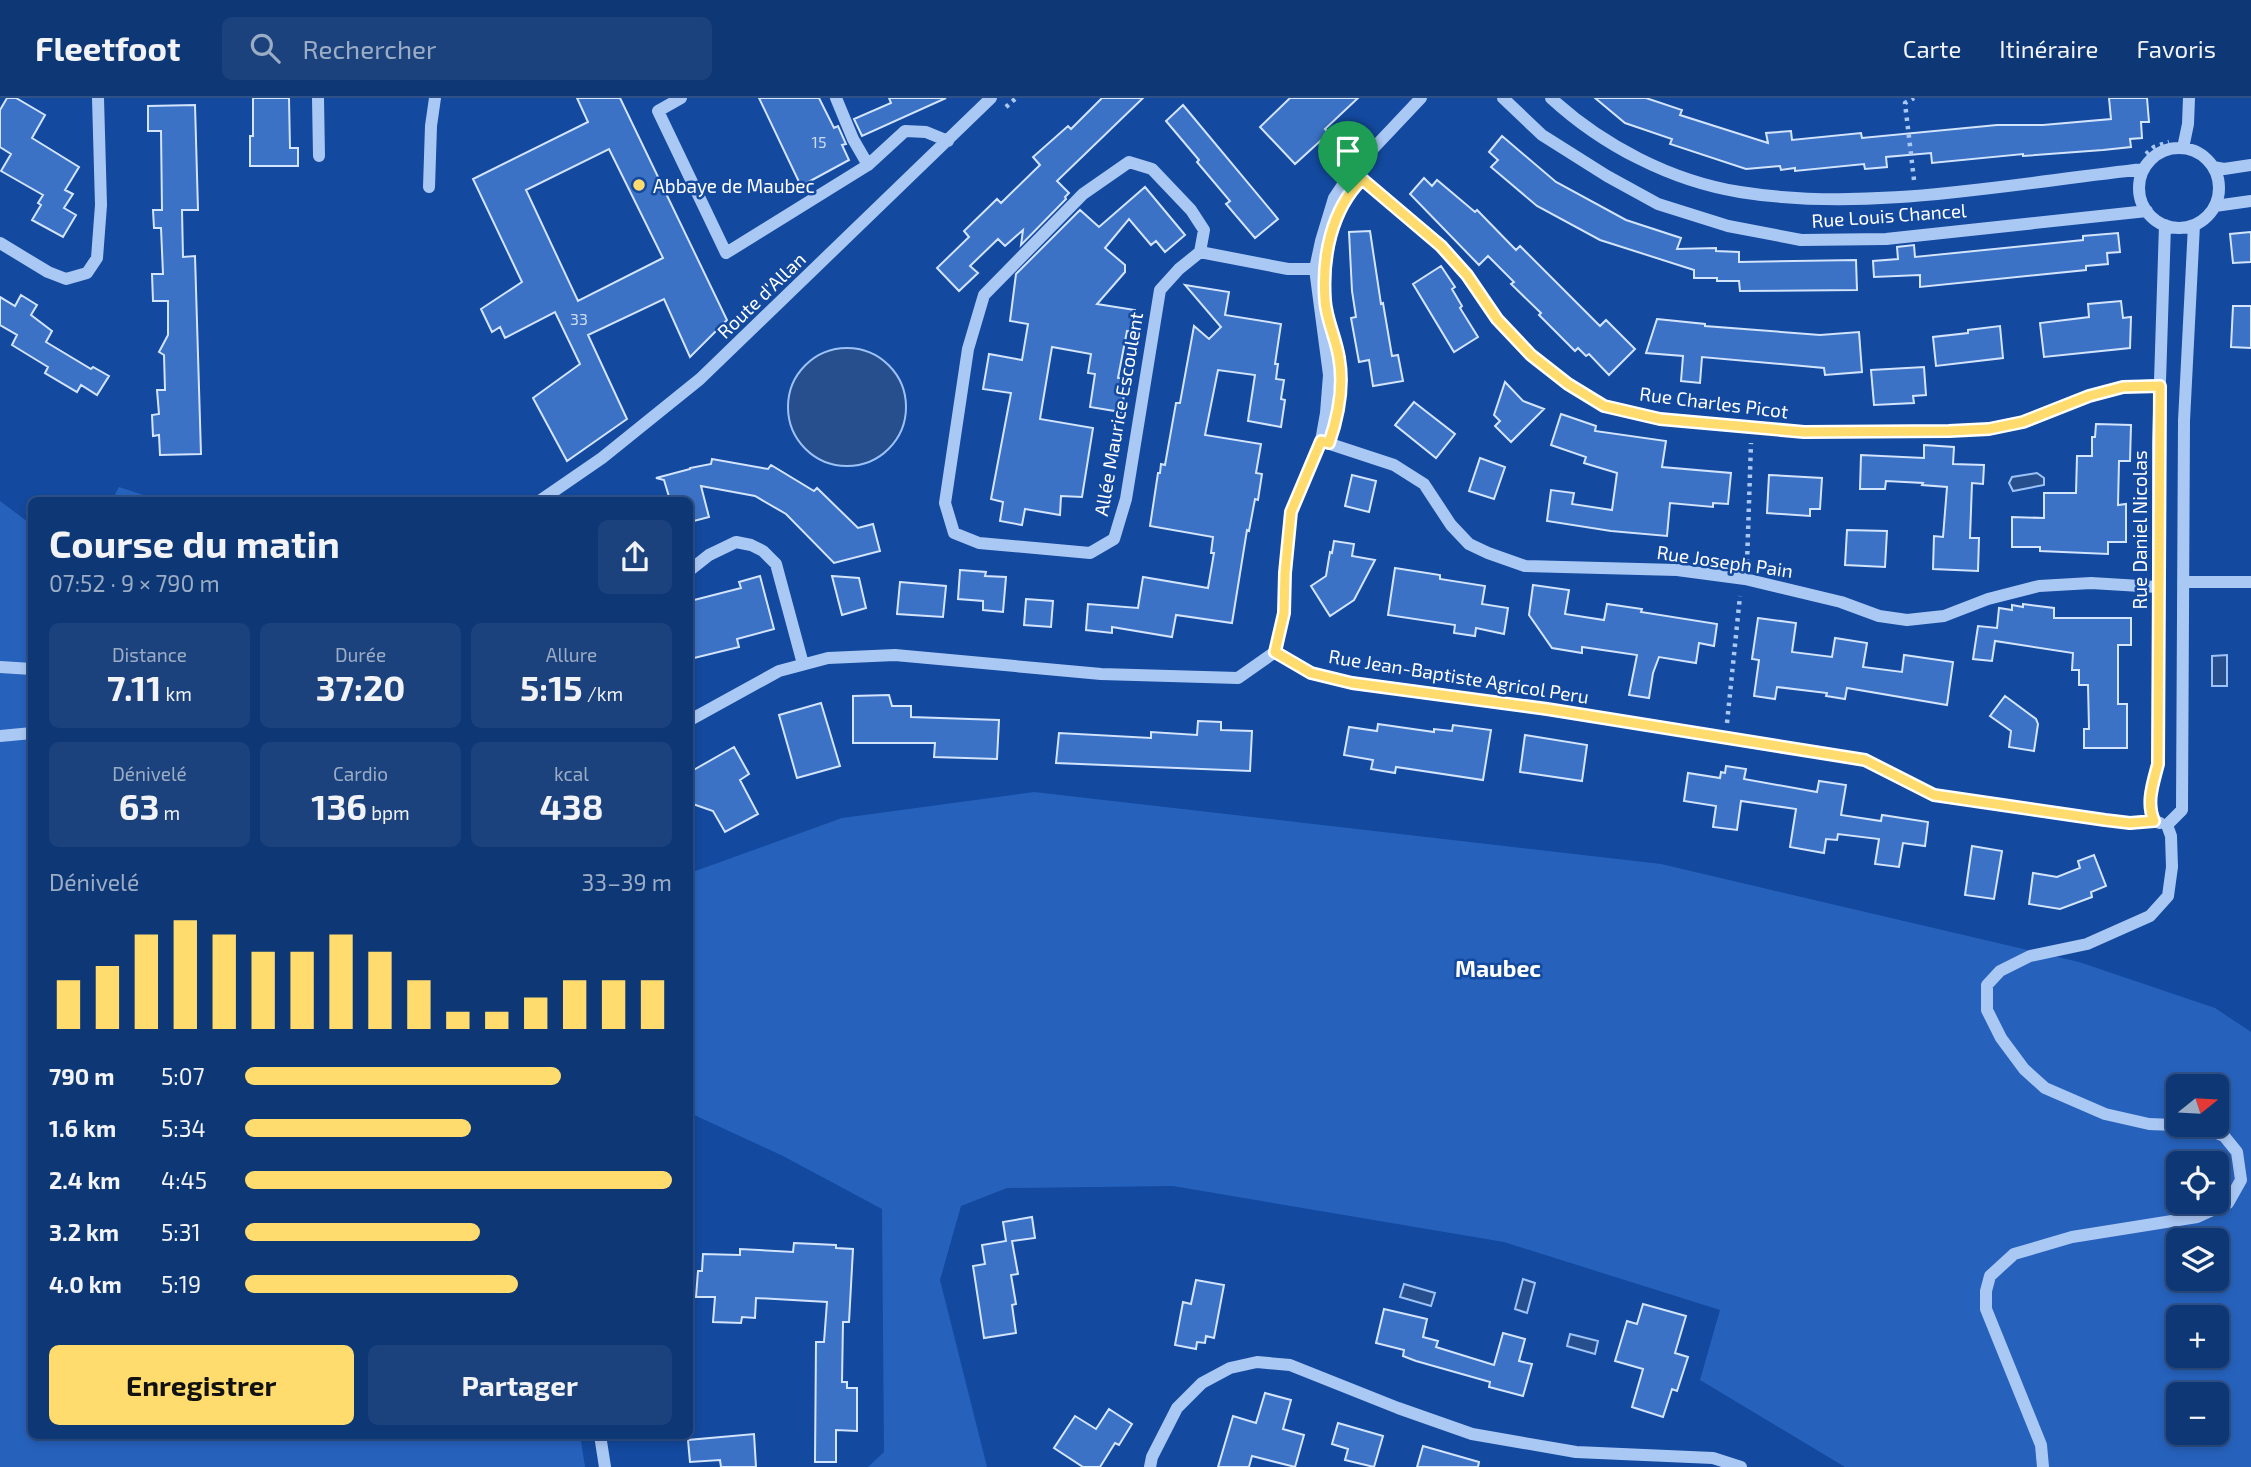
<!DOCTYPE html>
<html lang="fr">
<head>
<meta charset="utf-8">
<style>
  :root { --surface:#0e3776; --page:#1c427e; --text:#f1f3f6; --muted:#9bacc5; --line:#2e5188; --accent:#ffdc6d }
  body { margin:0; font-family:"Exo 2",sans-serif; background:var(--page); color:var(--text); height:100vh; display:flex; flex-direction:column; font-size:26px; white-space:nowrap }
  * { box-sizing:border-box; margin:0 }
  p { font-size:23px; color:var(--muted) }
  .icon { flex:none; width:38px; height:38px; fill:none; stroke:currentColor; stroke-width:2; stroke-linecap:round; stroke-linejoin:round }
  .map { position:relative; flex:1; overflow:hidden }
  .side { position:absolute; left:28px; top:399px; width:665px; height:942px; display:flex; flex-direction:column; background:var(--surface); border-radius:10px; box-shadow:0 4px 10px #0003,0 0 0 2px var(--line) }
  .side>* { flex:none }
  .needle { width:46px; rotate:72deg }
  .tools { position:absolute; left:2166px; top:976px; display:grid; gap:14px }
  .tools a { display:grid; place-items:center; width:63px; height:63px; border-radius:10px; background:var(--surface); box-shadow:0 4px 10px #0003,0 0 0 2px var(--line); font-size:35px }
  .pin { position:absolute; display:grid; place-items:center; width:60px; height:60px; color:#fff; margin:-72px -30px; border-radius:50% 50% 50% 0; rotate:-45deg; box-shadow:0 0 7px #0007 }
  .pin .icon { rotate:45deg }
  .round { display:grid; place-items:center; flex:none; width:74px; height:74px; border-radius:10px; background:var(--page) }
  .summary { display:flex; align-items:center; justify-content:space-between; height:119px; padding:0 21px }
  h1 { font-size:38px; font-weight:700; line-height:52px }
  .figures { display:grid; grid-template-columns:repeat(3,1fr); gap:10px; height:119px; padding:7px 21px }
  .figures div { display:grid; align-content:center; border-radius:10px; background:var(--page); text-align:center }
  .figures b { font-size:35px; font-weight:700 }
  .figures small { font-size:19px; font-weight:400 }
  .figures p { font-size:19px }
  .chart { height:196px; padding:14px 21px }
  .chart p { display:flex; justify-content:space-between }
  .chart svg { width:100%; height:126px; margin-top:7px; stroke:var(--accent); stroke-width:6 }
  .primary-button { display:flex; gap:14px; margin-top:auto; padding:14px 21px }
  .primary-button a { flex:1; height:80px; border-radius:10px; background:var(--accent); color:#111; font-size:28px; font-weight:700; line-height:80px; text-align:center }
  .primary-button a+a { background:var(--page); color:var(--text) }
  ul { padding:0 21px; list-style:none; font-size:23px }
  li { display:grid; grid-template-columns:112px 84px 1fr; align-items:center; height:52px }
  li i { height:18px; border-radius:9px; background:var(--accent) }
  header { display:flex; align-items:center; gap:42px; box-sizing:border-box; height:98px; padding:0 35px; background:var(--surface); border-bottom:2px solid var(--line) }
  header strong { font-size:33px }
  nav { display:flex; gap:38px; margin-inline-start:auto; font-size:24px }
  .search { width:490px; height:63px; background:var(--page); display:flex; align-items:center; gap:18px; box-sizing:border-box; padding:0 24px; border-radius:10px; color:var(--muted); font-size:26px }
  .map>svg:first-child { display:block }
  .green { fill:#2662bc; fill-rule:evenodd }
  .water { fill:#274f8e; stroke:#9cc2f7; stroke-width:2 }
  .building { fill:#3c72c5; stroke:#d3e4fd; stroke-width:2; fill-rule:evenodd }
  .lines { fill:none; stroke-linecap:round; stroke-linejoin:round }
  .path { stroke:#aac8f4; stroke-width:4.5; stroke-dasharray:3.5 5; stroke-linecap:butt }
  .minor { stroke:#aac8f4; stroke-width:12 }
  .route-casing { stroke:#fff; stroke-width:14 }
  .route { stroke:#ffdc6d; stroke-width:9 }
  .poi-dot { fill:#ffdc6d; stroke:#13499e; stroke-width:2.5 }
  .labels { text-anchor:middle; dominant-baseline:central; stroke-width:5; stroke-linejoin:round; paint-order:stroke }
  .number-label { font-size:16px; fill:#cedcf0 }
  .poi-label { font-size:19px; fill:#fff; stroke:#13499e; text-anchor:start }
  .street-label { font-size:19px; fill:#fff; stroke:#13499e }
  .quarter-label { font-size:23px; font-weight:bold; fill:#fff; stroke:#13499e }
</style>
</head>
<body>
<header>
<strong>Fleetfoot</strong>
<div class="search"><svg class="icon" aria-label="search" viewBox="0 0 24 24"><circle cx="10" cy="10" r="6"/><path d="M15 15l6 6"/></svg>Rechercher</div>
<nav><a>Carte</a><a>Itinéraire</a><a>Favoris</a></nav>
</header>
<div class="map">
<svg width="2251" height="1369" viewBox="0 0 2251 1369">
  <rect width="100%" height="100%" fill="#13499e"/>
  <path class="green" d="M119,389L159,402H112Z
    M0,403L32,427V1337H580L585,1369H0Z
    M1034,694L1661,766L2079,864L2215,910L2251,934V1369H1845L1700,1282L1720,1212L1504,1144L1173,1088L1007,1090L961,1108L940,1182L987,1369H868L884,1354L882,1111L783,1058L690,1015V775L842,720ZM2179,989H2217V1027H2179ZM2179,1066H2217V1104H2179ZM2179,1143H2217V1181H2179ZM2179,1220H2217V1258H2179ZM2179,1297H2217V1335H2179Z"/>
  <path class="water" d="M788 309a59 59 0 1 1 118 0a59 59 0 1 1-118 0Z
    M2037,375L2044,380V387L2013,393L2009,385L2012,379Z
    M2227,557V588H2212V558Z
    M1523,1181L1535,1185L1527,1215L1515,1211Z
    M1404,1186L1435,1195L1431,1208L1400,1199Z
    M1570,1236L1598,1243L1595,1256L1567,1248Z"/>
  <path class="building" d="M7,0H16L45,17L32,40L79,69L65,92L73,96L64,110L76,117L63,139L32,122L41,107L38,105L43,97L1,73L11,56L0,49V12Z
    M253,0H289L290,50H298V68H250V38H253Z
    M577,0H620L727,222L690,259L664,201L588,237L627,321L567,363L533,300L580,266L555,214L505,240L500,229L492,234L481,211L522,184L473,81L588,24ZM609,51L663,160L578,203L526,92Z
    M759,0H819L834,30L838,28L846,46L842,47L849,62L801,88Z
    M889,0H946L862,38L854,21L891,5Z
    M1102,0H1143L1057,83L1069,95L1065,99L1066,101L1021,147L1023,132L1005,148L998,141L970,168L978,175L959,193L937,170L969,139L964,133L997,101L1001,105L1040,67L1033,59L1068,28L1071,31Z
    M1290,0H1358L1325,31L1329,35L1295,66L1260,29Z
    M1595,0H1646L1682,12L1680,17L1768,45L1766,35L1791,33L1792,42L1861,35L1862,40L1997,27H2043L2111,21L2109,0H2147L2149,24H2141L2142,40L2130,41L2131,49L2103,52L2023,58V56L1932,65L1931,55L1886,59L1887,69L1865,71L1864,66L1795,73V70L1781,72L1780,68L1746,71L1670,46L1672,41L1625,25Z
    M195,7L198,112H182L183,159L195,158L201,356L160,357L159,337L153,338L152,317L159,316L157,292H165L164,257L159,254L168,237V203H153L152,176H163L161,130H154L153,112H162L161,33H148V8Z
    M1183,7L1278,121L1255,140L1226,106L1230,103L1197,64L1199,62L1166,23Z
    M1502,38L1556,84L1626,122L1681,140L1677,151L1716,150V153L1739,154V164L1856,162L1857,192L1740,193L1739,183H1717V180H1694V172L1600,142L1537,108L1491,69L1498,62L1489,54Z
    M1424,80L1432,88L1437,82L1475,114L1477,112L1516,152L1520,148L1600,228L1606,222L1635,251L1609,277L1589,256L1586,258L1578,250L1575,253L1539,217L1541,215L1511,186L1514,184L1488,158L1479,167L1410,96Z
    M1145,89L1185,137L1165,154L1156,143L1151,147L1129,121L1105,150L1125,167V174L1097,206L1135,212L1132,234L1127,233L1118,280L1127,281L1121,314L1090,309L1095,276L1088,275L1091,256L1052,249L1040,321L1093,330L1082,399L1061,398L1060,417L1025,411L1022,427L1000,423L1003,404L991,401L1011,295L983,291L989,256L1022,262L1028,226L1010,223L1016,176L1080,112L1099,129Z
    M1370,133L1381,206L1383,205L1392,258L1398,257L1403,283L1373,288L1369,262L1359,264L1351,220L1356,219L1352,193L1349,134Z
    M2251,134V164L2233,165L2230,136Z
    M2118,135L2120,154L2107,155L2108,166L2086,168V172L1920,189V177L1874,179L1873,163L1898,161L1897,149L1914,147L1915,159L2083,142V138Z
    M1441,168L1455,189L1452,191L1462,208L1460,210L1478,239L1454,254L1413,186Z
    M1185,187L1229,194L1225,217L1281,226L1275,266H1278L1276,281L1284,282L1281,301L1285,302L1281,329L1248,323L1255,277L1218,272L1205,337L1261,346L1256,375L1262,376L1258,402L1255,401L1249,433L1247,432L1232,525L1176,517L1172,539L1112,529V535L1086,532L1088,506L1138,510L1143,479L1208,490L1214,455H1211L1213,439L1150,428L1158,375H1160L1161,366L1165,367L1176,305H1180L1194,228L1209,241L1221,229Z
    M21,197L37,207L31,217L52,233L46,244L91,271L93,269L109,278L97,297L81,287L77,294L45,275L48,269L12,247L17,237L0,227V199L15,208Z
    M2121,203L2123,220L2131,219L2130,250L2044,259L2040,225L2089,219L2088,206Z
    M2233,208H2251V250L2231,249Z
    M1657,221L1705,226V228L1820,237L1859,234L1862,274L1825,277L1824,270L1702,259L1700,285L1681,283L1683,258L1646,255Z
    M2000,228L2003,260L1936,268L1933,239L1968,235V232Z
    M1924,269L1926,297L1913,298L1914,305L1874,307L1871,272Z
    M1505,284L1523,303L1544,311L1511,344L1495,328L1500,323L1494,317Z
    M1414,304L1455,336L1436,360L1395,327Z
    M1561,316L1596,328L1595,333L1666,343L1662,369L1731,375L1728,406L1713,405V409L1670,405L1667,438L1611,433L1547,423L1551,392L1574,395L1572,406L1612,412L1617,375L1584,365L1586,359L1551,347Z
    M2096,326L2131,327L2130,363H2119L2118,407L2126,406V444H2108V456L2040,453V449H2012V419L2044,420V395H2076L2077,358H2092V339H2095Z
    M1924,347L1954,349L1953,366L1984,367L1983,386L1972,385L1970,440H1979L1978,473L1933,471L1934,438L1943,439L1947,389L1922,387L1923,385L1886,383L1885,391H1860L1861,357L1924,360Z
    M1480,360L1505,369L1494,401L1469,393Z
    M712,361L768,371L771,367L814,393L817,390L858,430L873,426L880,453L834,465L786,416L755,398L701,388L709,419L690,424V402H670L664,382L656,380L690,371V370L711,366Z
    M1352,377L1376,383L1369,414L1345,408Z
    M1769,377L1822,380L1820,411H1810V418L1767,415Z
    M1847,432L1887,433L1885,469L1845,467Z
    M1334,443L1354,446L1352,458L1375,462L1354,502L1330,518L1311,488L1326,478L1330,454L1332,455Z
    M1395,470L1440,477V481L1485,488L1482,506L1508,510L1504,536L1476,530L1475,538L1454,535L1455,527L1388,517Z
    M960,472L986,474L985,478L1006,479L1003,514L983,512V503L958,501Z
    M760,478L774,531L737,541L739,549L690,561V503L741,490L739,484Z
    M832,478L859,480L866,510L842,517Z
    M900,484L946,488L943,519L897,516Z
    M1533,487L1569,492L1565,516L1604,522L1607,506L1642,511L1641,514L1717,526L1714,548L1699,545L1696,565L1659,559L1653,575L1649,600L1629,597L1637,557L1582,549V555L1552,550L1529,517Z
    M1026,501L1053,503L1051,529L1024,527Z
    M2023,506L2054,510V520H2131V547H2118V606H2127V650H2084V631H2089L2088,587H2079V572H2072L2073,555L1995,543L1992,563L1973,561L1978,528L1997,530L1999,510L2012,512V507L2023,509Z
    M1758,520L1796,525L1792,554L1832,559L1835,540L1867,545L1863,569L1902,574L1904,557L1953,564L1947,607L1847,590L1845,601L1826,598L1827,595L1777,589L1775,601L1754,598L1759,562L1752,561Z
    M889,597L892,608H911V619L999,622L997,661L934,659L935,645H853V598Z
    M2005,598L2036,621L2038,626L2034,653L2009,649L2011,633L1990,618Z
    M821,605L840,668L797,680L779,617Z
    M1198,623L1221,624V632L1252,633L1250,673L1056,665L1059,635L1151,640V634L1197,637Z
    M1378,626L1434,634V631L1452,633L1453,627L1491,632L1483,682L1396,669L1395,675L1371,671L1373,662L1344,657L1349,629L1377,633Z
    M1525,637L1587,647L1582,683L1520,674Z
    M734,649L749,676L740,682L758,716L725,734L713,713L690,705V674Z
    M1726,668L1746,671L1744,681L1817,694L1819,683L1846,687L1841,717L1881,723L1882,717L1928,724L1925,748L1903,745L1899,769L1875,766L1879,741L1838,736L1837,742L1826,741L1824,755L1790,749L1796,711L1741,703L1737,732L1713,729L1716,708L1684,703L1688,675L1720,680L1721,674L1725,675Z
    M1972,748L2002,753L1994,801L1965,797Z
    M2094,757L2106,788L2091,794L2092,799L2060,811L2029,806L2033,775L2057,779L2080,770L2078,763Z
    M1032,1119L1035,1140L1012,1143L1018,1176L1011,1177L1016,1206L1012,1207L1016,1235L984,1240L973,1168L985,1166L982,1147L1006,1143L1003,1124Z
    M794,1145L836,1147V1150L853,1151L849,1224H843L842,1284H847V1290H857V1333L836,1332V1364H815L816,1244H824L827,1204L756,1200L755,1220L742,1219L741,1225L713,1224L715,1199H696L698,1173H702L703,1156L740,1157V1151L793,1154Z
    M1196,1182L1224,1187L1214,1240L1206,1238L1205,1245L1197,1244L1196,1251L1175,1247L1183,1204L1191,1206Z
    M1643,1206L1686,1218L1675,1255L1688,1259L1677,1293L1672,1291L1663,1319L1632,1309L1643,1271L1615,1263L1627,1223L1637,1226Z
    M1384,1211L1427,1221L1423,1239L1438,1243L1436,1249L1494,1267L1503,1235L1525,1241L1519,1263L1532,1266L1523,1298L1489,1289L1490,1284L1416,1263L1403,1258L1404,1252L1376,1245Z
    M1265,1295L1291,1302L1283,1331L1304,1337L1295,1369L1252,1358L1249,1369H1218L1233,1318L1256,1325Z
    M1109,1311L1132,1326L1119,1347L1115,1345L1100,1369H1083L1054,1350L1075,1318L1096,1331Z
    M1338,1325L1383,1338L1374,1369L1345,1362L1348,1351L1332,1346Z
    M754,1336L756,1369H721L720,1362L690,1364L688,1342Z
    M1423,1348L1479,1364L1478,1369H1417Z"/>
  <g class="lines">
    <path class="path" d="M1006,9L1016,0
      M2146,56L2154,49L2169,44
      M1914,82L1905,5L1914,0
      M1747,465L1751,345
      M1727,625L1740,498"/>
    <path class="minor" d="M318,0L319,58
      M681,0L658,13L726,155L868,67
      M836,0L853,41L868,67L905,33L926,34L948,43
      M1503,0L1542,37L1607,78L1658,106L1728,128L1801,142L1886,141L2147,113
      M1551,0C1602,47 1671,83 1740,94C1871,115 2013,85 2144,71
      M2183,50L2188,26L2189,0
      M2139 90a40 40 0 1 1 80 0a40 40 0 1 1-80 0Z
      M1129,64L1152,71L1191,112L1204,132L1200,154L1179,171L1160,192L1126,401L1114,441L1090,455L979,445L954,435L945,405L968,251L984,197L1083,96Z
      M2213,69L2224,71L2251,67
      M1352,73L1441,147L1467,177L1497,221L1531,257L1568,286L1604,308L1660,321L1804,334L1949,333L1989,331L2023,324L2089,298L2123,289L2160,287
      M429,89L431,28L435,0
      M2215,108L2251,103
      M0,145L48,174L66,181L87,175L97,160L101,107L98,0
      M1200,154L1288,171H1315
      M1321,343L1394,367L1424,386L1451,427L1469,446L1488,455L1525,468L1677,472L1745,481L1841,504L1879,518L1907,522L1944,518L1988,501L2039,488L2091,485L2157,489
      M541,402L602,360L700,281L991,0
      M690,472L709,457L736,444L751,447L763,453L776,466L803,566
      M2183,484H2251
      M1275,554L1311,575L1351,585L1547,611L1865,662L1935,697L2105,722L2130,725L2154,723
      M1275,554L1284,515L1285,475L1291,414L1321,343L1326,315L1329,277L1315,171L1321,143L1334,100L1352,73L1421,0
      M0,569L32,571
      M690,622L779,573L828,560L895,557L1101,576L1238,580L1275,554
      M0,638L32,635
      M2160,725L2154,723C2146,704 2153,686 2158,666V346L2165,127
      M2167,727L2182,712L2184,323L2194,127
      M600,1337L605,1369
      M1150,1369L1152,1359L1177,1310L1202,1285L1230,1270L1257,1264L1290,1267L1398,1310L1472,1336L1576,1354L1713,1360L1741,1369
      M2043,1369L2041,1347L1986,1211V1193L1990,1178L2014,1156L2072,1139L2197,1119L2228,1105L2241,1082L2237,1054L2224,1038L2199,1028L2149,1026L2105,1016L2045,990L2024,971L2001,940L1987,912V887L2000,873L2030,858L2087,846L2150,818L2168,798L2172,769L2171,738L2167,727"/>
  </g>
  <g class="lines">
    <defs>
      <path id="route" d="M1362,81L1441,148L1467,177L1497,221L1531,257L1568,286L1604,308L1660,321L1804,334L1949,333L1989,331L2023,324L2089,298L2123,289L2160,288L2158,666C2153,686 2146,704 2154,723L2130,725L2105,722L1934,697L1865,662L1547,611L1352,585L1311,575L1275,554L1284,515L1285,475L1291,414L1321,343L1329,345C1338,319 1344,288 1339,260C1336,240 1326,221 1325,202C1322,159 1331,112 1362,81Z"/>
    </defs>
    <use href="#route" class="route-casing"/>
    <use href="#route" class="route"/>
  </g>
  <circle class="poi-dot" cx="639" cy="87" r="7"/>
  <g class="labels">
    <g class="number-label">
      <text x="819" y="43">15</text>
      <text x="579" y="220">33</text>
    </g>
    <g class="poi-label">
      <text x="653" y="87">Abbaye de Maubec</text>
    </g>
    <g class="street-label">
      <text transform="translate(1889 117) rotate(-4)">Rue Louis Chancel</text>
      <text transform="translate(761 197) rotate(-44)">Route d'Allan</text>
      <text transform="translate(1714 304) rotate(7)">Rue Charles Picot</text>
      <text transform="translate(1118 316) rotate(-80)">Allée Maurice Escoulent</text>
      <text transform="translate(2139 432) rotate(-90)">Rue Daniel Nicolas</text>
      <text transform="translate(1725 463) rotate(8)">Rue Joseph Pain</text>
      <text transform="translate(1459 578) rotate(9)">Rue Jean-Baptiste Agricol Peru</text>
    </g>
    <g class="quarter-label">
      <text x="1498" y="870">Maubec</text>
    </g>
  </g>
</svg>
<div class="tools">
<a><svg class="needle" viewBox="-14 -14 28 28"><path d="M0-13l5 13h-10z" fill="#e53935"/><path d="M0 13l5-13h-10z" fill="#9bacc5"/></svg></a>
<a><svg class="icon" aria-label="locate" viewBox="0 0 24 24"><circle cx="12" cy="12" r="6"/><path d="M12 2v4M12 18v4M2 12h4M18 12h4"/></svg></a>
<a><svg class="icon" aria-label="layers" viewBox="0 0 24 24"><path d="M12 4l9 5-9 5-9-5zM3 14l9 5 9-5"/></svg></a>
<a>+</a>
<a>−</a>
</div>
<div class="pin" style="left:1348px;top:95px;background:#1e9e55"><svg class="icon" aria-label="arrive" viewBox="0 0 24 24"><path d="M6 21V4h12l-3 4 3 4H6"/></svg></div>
<section class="side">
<div class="summary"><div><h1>Course du matin</h1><p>07:52 · 9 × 790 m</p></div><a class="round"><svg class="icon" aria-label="share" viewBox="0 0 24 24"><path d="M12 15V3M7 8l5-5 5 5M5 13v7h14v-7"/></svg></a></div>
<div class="figures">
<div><p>Distance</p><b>7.11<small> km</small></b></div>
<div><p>Durée</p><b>37:20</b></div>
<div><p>Allure</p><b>5:15<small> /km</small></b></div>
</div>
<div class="figures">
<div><p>Dénivelé</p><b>63<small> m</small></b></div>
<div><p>Cardio</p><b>136<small> bpm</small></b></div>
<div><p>kcal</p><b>438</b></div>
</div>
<div class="chart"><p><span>Dénivelé</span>33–39 m</p>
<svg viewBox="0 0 160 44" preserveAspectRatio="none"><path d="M5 44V27M15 44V22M25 44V11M35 44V6M45 44V11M55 44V17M65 44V17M75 44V11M85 44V17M95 44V27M105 44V38M115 44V38M125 44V33M135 44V27M145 44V27M155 44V27"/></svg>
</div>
<ul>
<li><b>790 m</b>5:07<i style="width:74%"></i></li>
<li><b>1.6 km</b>5:34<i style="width:53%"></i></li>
<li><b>2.4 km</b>4:45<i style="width:100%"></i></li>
<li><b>3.2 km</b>5:31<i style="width:55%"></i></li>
<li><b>4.0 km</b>5:19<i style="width:64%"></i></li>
</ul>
<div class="primary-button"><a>Enregistrer</a><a>Partager</a></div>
</section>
</div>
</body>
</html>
